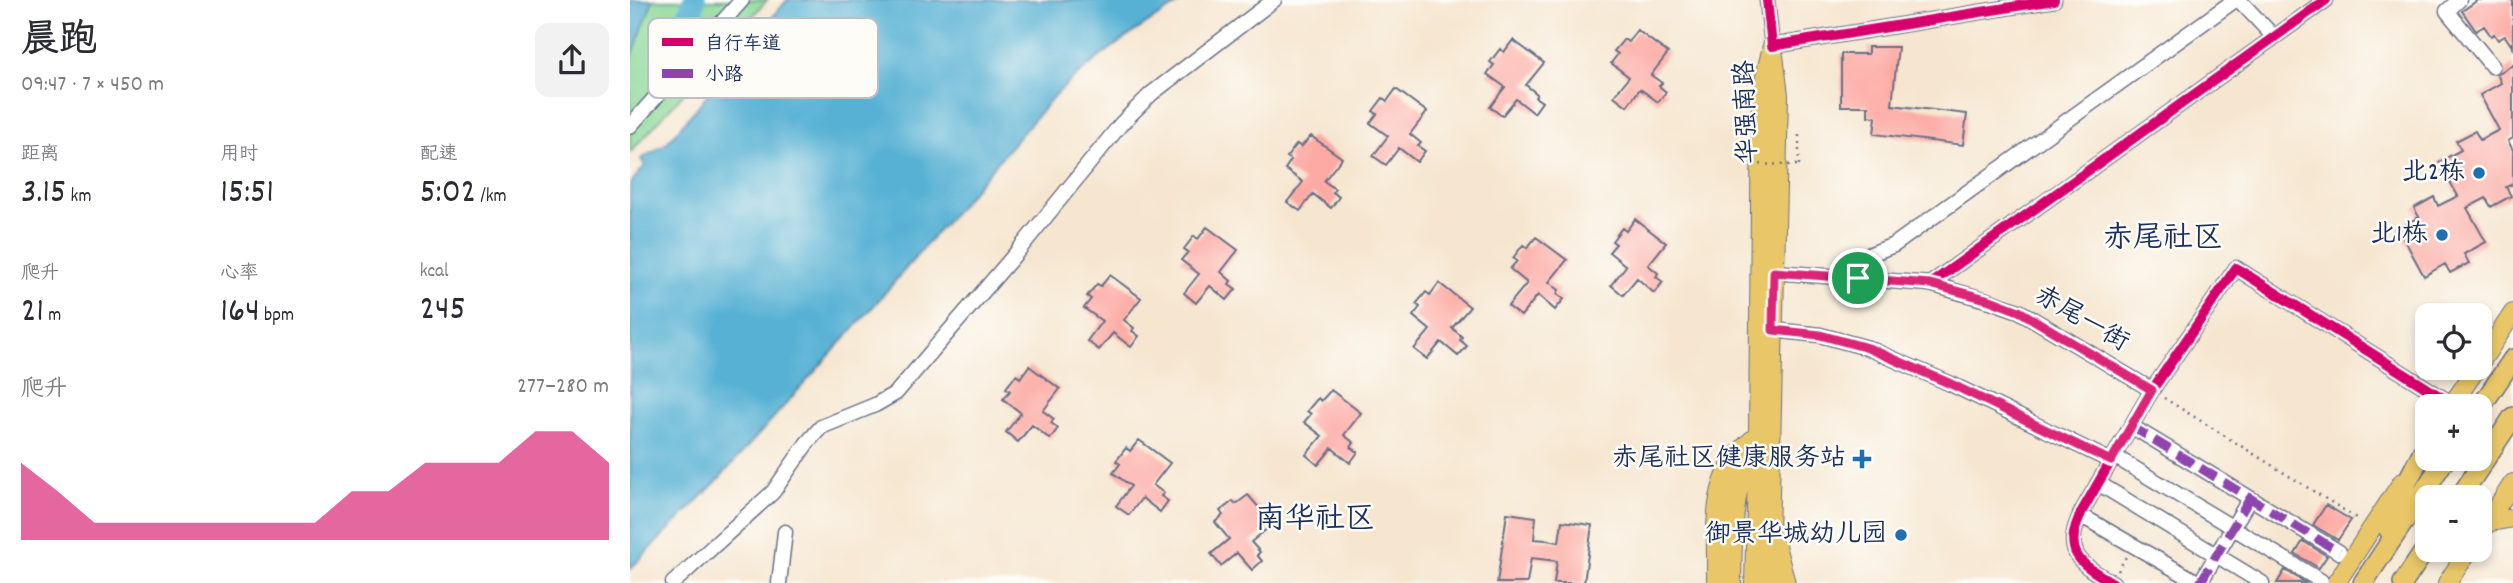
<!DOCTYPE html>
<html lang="zh">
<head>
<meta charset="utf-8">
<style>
  :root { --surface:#fff; --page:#f2f2f3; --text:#2b2b33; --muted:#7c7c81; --accent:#db2777 }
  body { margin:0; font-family:Dekko,"LXGW WenKai TC",sans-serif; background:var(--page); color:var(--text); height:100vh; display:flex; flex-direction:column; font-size:26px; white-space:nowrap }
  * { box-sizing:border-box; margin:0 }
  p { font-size:23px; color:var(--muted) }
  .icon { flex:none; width:38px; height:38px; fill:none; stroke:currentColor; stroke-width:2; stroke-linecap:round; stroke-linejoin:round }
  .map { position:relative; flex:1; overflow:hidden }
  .panel { display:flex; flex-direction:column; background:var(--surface); width:630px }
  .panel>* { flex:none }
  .controls { position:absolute; left:1785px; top:303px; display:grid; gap:14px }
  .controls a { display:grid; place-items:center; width:77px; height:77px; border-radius:14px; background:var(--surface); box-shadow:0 4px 10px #0003; font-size:35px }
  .pin { position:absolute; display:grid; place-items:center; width:60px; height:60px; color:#fff; margin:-30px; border:4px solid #fff; border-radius:50%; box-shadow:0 2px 7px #0007 }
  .round { display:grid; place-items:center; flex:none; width:74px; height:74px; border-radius:14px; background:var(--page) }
  .overview { display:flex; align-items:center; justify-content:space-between; height:119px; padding:0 21px }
  h1 { font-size:38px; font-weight:600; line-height:52px }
  .figures { display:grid; grid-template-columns:repeat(3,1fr); gap:10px; height:119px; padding:7px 21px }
  .figures div { display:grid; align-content:center }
  .figures b { font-size:35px; font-weight:600 }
  .figures small { font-size:19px; font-weight:400 }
  .figures p { font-size:19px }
  .chart { height:196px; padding:14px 21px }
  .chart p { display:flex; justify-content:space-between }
  .chart svg { width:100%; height:126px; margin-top:7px; fill:var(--accent); opacity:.7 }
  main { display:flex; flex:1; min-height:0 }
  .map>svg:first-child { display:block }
  .green { fill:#8ad897; stroke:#52847a; stroke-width:2 }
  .water { fill:#56b1d4; stroke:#387099; stroke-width:2 }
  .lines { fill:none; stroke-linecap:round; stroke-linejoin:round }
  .river { stroke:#56b1d4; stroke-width:24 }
  .building { fill:#fdaaa4 }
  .minor-casing { stroke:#686f86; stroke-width:17 }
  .major-casing { stroke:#686f86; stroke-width:20 }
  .highway-casing { stroke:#686f86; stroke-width:22 }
  .path { stroke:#686f86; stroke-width:2.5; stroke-dasharray:2 5; stroke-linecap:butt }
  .minor { stroke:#fff; stroke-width:14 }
  .major { stroke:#e9c769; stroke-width:18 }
  .highway { stroke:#e9c769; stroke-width:19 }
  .path-bridge { stroke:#686f86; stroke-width:2.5; stroke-dasharray:2 5; stroke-linecap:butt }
  .quiet { stroke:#8e44ad; stroke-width:9; stroke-dasharray:18 9; stroke-linecap:butt }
  .cycleway-casing { stroke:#fdfcf7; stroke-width:15 }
  .cycleway { stroke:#d6006c; stroke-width:10 }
  .route-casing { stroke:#fff; stroke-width:14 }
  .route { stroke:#db2777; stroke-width:9 }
  .poi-dot { fill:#1f6fb2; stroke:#fdfcf7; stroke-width:2.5 }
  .labels { text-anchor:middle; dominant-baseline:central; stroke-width:5; stroke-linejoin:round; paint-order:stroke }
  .street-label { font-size:26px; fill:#1b2f5e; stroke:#fdfcf7 }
  .poi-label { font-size:26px; fill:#1b2f5e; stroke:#fdfcf7; text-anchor:end }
  .quarter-label { font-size:30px; fill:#1b2f5e; stroke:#fdfcf7 }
  .key { fill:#fdfcf7; stroke:#b9bec9; stroke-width:2 }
  .key-label { font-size:19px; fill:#1b2f5e }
</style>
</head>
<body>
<main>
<section class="panel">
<div class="overview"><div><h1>晨跑</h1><p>09:47 · 7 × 450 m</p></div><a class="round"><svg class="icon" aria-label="share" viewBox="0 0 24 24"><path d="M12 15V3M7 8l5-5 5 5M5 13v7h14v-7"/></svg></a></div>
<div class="figures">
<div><p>距离</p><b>3.15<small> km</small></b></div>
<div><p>用时</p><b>15:51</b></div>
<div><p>配速</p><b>5:02<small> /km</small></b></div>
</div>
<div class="figures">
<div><p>爬升</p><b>21<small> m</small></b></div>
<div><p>心率</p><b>164<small> bpm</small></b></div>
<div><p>kcal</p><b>245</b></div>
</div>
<div class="chart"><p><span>爬升</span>277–280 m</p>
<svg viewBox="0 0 160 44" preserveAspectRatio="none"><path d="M0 44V17L10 27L20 38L30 38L40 38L50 38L60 38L70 38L80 38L90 27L100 27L110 17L120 17L130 17L140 6L150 6L160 17V44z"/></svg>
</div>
</section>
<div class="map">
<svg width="1883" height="583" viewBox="0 0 1883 583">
  <rect width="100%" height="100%" fill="#fdfcf7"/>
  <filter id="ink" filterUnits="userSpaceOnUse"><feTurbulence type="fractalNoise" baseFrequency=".0143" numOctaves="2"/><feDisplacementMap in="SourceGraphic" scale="14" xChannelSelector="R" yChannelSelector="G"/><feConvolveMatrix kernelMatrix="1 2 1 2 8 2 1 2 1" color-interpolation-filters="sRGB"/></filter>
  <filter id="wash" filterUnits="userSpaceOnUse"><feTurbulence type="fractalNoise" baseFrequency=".00686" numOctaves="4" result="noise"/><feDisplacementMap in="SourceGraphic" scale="28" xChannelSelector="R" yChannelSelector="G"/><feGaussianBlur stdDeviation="1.57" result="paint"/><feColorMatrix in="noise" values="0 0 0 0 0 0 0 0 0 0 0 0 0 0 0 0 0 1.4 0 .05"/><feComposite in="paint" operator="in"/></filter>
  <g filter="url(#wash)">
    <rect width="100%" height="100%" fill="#f6e6d0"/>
    <path class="green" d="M0,0H137L0,153Z"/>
    <path class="water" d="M0,0H23L0,62Z
      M157,0H556C507,27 465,58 424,96L241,309L86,482L0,569V184L15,166L11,159L37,143Z"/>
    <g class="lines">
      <path class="river" d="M55,31L64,0"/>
    </g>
    <g id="blocks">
      <path class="building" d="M1848,0H1883V48L1875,36L1868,40L1864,34L1861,36L1854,26L1846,31L1832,11Z
        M1007,30L1038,53L1021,75L1032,83L1029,86L1036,92L1028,102L1010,89L997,106L984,96L999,77L981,63L988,54L984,51L994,39L998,42Z
        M883,40L914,63L896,85L907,94L905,97L912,102L904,113L886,99L872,116L860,107L875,87L857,74L864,65L860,62L870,49L874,52Z
        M1238,47H1268L1262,105L1337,114L1333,145L1244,134L1246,117L1238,116V106H1211V54H1238Z
        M1883,65V138L1878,141L1883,150V184L1876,187L1881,196L1861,207L1856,198L1837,208L1856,242L1834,254L1839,263L1820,273L1815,264L1794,276L1768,228L1789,217L1784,208L1804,197L1808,206L1828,196L1809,162L1831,150L1826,141L1845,131L1850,140L1869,130L1850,95L1871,83L1867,74Z
        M766,89L797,112L780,134L791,143L788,146L795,151L787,162L769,148L756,165L743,156L758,136L740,123L747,114L743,111L753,98L757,101Z
        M681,136L712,158L694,181L705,189L703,192L709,197L701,208L683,194L670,211L657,202L673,182L655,169L661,160L657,157L667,144L671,147Z
        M1005,219L1036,243L1018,265L1028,273L1026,277L1033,282L1024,293L1007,278L993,295L981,285L996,266L979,252L986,244L982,241L992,228L996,231Z
        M577,227L608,250L591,272L601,281L599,284L606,289L597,300L580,286L566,303L554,293L569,274L551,260L558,252L554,249L564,236L568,239Z
        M906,237L937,260L919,282L929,290L927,294L934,299L925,310L908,295L891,316L878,306L897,283L880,269L887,261L883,258L893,245L897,248Z
        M480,275L511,298L494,320L504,328L502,331L509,336L501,347L483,333L469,350L457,341L472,321L454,308L461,299L457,296L467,284L471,286Z
        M809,283L840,307L822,328L832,337L830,340L837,346L828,356L811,342L797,359L784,349L800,330L783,316L790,307L786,304L796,292L800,295Z
        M399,366L430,389L413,411L424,419L421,423L428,428L420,439L402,425L388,442L376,432L391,413L373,399L380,391L376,388L386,375L390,378Z
        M701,390L731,413L714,435L724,443L721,447L728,452L720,463L702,448L688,465L676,455L692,436L674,422L681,414L677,411L688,398L691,401Z
        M509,440L540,463L523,485L534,493L531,496L538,501L530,512L512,498L499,515L486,506L501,486L483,473L490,464L486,461L496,448L500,451Z
        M618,495L643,524L621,542L630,552L627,555L632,561L622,570L607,553L591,566L581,554L599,539L585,522L593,515L590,511L603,501L606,504Z
        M1696,505L1721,520L1708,540L1683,525Z
        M877,513L906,517L904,539L916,540L929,542L932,521L962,525L954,583H924L927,561L901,558L897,583H867Z
        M1673,541L1697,556L1689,568L1665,554Z
        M1655,570L1676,583H1647Z"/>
    </g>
  </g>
  <g filter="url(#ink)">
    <use href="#blocks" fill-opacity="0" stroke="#686f86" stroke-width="2"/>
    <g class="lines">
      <defs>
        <path id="minor" d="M1137,0L1142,46L1424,0
          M1609,0L1644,37
          M1829,0L1817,11L1862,66
          M0,126L112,0
          M1144,272L1300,284L1360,301L1389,311L1522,390
          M1228,278L1233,257L1264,245L1605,0
          M1300,284L1696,0
          M1143,330L1190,335L1238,348L1321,384L1481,461
          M1501,426L1709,552
          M1484,456L1691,581
          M1468,483L1632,583
          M1450,515L1569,583
          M43,583L143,492L177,443L191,427L245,405L266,393L387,252L491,124L521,94L644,0
          M149,583L155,532
          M1483,583C1448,563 1432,552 1452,511L1522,390L1606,268L1822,404
          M1570,583L1620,498"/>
        <path id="major" d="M1850,363L1883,313
          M1821,406L1847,368
          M1856,523L1883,518
          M1850,533L1883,483
          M1145,542L1156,583
          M1086,583C1087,526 1077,474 1128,435
          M1102,583C1103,534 1102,489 1123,444
          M1124,583L1128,435L1131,95L1142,46
          M1138,583L1149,95L1144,56
          M1706,583L1772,482
          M1817,583L1839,550"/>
        <path id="highway" d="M1850,408L1883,359
          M1830,497L1883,417
          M1759,530L1777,482L1793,451
          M1733,583L1816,458
          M1773,583L1797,547"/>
      </defs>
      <use href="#minor" class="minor-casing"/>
      <use href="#major" class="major-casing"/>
      <use href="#highway" class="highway-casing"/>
      <path class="path" d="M1169,165V134
        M1534,398L1728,519
        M1488,571L1497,555"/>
      <use href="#minor" class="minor"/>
      <use href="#major" class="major"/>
      <use href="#highway" class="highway"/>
      <path class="path-bridge" d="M1116,164L1169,165"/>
      <path class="quiet" d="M1501,426L1709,552
        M1570,583L1620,498"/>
      <defs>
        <path id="cycleway" d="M1137,0L1142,46L1424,0
          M1300,284L1696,0
          M1483,583C1448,563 1432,552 1452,511L1522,390L1606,268L1822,404"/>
      </defs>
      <use href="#cycleway" class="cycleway-casing"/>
      <use href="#cycleway" class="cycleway"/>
    </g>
  </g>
  <g class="lines" filter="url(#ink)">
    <defs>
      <path id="route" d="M1144,272L1300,284L1360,300L1389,311L1522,390L1481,461L1321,384L1238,348L1190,335L1143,330Z"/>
    </defs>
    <use href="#route" class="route-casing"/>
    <use href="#route" class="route"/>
  </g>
  <g class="poi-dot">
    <circle cx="1849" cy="173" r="7"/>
    <circle cx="1812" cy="235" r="7"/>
    <path d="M1228.5 448.5h7v7h7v7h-7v7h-7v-7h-7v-7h7z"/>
    <circle cx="1271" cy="535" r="7"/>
  </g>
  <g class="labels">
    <g class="street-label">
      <text transform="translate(1118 112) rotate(-92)">华强南路</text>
      <text transform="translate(1451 320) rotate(30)">赤尾一街</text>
    </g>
    <g class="poi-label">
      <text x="1835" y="173">北2栋</text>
      <text x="1798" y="235">北1栋</text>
      <text x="1216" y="459">赤尾社区健康服务站</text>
      <text x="1257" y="535">御景华城幼儿园</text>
    </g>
    <g class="quarter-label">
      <text x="1533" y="240">赤尾社区</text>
      <text x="685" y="521">南华社区</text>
    </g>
  </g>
  <rect x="18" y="18" width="230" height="80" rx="10" class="key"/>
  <rect x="32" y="38" width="31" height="8" fill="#d6006c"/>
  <rect x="32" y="69" width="31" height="9" fill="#8e44ad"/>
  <g class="key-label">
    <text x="75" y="49">自行车道</text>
    <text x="75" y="80">小路</text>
  </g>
</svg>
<div class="controls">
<a><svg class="icon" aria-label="locate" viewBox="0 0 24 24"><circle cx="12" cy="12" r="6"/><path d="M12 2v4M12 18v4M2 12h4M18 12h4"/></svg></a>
<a>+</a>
<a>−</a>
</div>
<div class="pin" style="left:1228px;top:278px;background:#1e9e55"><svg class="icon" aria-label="arrive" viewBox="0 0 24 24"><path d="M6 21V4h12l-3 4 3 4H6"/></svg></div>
</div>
</main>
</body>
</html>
